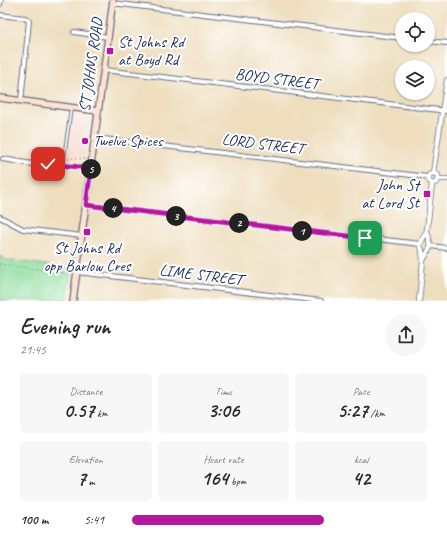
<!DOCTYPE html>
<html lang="en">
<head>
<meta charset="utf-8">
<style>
  :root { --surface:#fff; --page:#f7f7f7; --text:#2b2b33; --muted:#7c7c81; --accent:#b5179e }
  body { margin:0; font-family:Caveat,sans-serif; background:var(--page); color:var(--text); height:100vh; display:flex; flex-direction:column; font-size:15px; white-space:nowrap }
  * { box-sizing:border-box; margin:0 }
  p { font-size:13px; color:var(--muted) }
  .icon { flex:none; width:22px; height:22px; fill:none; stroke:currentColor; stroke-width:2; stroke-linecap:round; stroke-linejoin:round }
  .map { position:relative; height:301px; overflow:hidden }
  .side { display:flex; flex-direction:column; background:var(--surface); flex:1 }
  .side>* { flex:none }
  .fabs { position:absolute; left:395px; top:12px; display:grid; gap:8px }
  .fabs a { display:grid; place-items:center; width:40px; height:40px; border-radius:50%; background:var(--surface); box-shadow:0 1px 3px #0004; font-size:20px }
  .pin { position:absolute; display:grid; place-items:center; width:34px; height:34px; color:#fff; margin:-17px; border-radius:8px; box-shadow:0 2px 6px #0006 }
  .km { position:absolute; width:20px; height:20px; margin:-10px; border-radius:50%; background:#222; color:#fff; font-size:11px; line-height:20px; text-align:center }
  .round { display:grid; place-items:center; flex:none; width:42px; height:42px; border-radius:21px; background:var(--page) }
  .overview { display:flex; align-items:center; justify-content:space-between; height:68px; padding:0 20px }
  h1 { font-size:22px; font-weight:700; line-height:30px }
  .stats { display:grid; grid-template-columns:repeat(3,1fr); gap:6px; height:68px; padding:4px 20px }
  .stats div { display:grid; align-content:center; border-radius:6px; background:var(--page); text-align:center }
  .stats b { font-size:20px; font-weight:700 }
  .stats small { font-size:11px; font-weight:400 }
  .stats p { font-size:11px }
  ul { padding:0 20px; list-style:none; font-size:13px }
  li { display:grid; grid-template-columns:64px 48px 1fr; align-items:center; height:30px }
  li i { height:10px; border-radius:5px; background:var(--accent) }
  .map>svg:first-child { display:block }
  .built { fill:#f6d2c3 }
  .green { fill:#8cdc9b; stroke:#54867c }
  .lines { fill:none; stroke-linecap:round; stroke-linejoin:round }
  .service-casing { stroke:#656c80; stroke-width:4 }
  .minor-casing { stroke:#656c80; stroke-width:6 }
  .tertiary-casing { stroke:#656c80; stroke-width:6 }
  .secondary-casing { stroke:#656c80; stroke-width:8 }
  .path { stroke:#656c80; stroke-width:1; stroke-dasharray:1 3; stroke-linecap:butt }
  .service { stroke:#fff; stroke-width:2 }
  .minor { stroke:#fff; stroke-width:4 }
  .tertiary { stroke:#fff; stroke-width:4.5 }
  .secondary { stroke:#fee3d1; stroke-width:5.5 }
  .route-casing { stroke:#fff; stroke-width:8 }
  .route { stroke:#b5179e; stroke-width:5 }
  .poi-dot { fill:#b5179e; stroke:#fff; stroke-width:1.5 }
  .labels { text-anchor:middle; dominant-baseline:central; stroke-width:4; stroke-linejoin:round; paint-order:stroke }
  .poi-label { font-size:16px; fill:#1b2f5e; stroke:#fff; text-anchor:start }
  .street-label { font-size:16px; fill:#1b2f5e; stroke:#fff }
</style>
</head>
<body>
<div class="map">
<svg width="447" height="301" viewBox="0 0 447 301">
  <rect width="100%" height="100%" fill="#fff"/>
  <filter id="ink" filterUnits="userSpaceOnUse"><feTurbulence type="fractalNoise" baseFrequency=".025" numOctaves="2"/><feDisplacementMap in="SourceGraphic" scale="8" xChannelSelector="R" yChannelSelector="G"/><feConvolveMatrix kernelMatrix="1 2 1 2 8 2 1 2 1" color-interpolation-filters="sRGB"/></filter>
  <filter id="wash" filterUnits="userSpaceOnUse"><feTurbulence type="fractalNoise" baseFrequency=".012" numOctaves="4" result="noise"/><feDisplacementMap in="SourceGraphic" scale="16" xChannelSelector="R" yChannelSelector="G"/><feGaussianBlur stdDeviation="0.9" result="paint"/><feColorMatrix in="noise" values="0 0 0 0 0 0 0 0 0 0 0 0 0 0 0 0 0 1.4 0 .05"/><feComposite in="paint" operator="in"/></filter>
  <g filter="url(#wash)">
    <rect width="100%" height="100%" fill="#eedebe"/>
    <path class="built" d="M72,114L90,116L84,158L66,156Z"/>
    <path class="green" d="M0,256L6,260L71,268L67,301H0Z"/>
  </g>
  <g filter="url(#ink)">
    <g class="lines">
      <defs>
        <path id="service" d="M63,165L71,108"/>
        <path id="minor" d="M112,3L402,38
          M0,4L1,0
          M0,15L25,18L29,21L21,101
          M74,32L108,37
          M428,41L447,43
          M104,70L447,111
          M95,138L428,177
          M3,159L38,165H63L91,168
          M86,205L420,244
          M0,217L23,229L82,236
          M431,246L447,248
          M77,272L321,301"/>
        <path id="tertiary" d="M433,173L447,80
          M439,179H447
          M432,184L437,182L438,175L433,173
          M432,184L427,179L429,175L433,173
          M424,259L431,246L427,231
          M419,301L423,261L422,250L420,245L427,230L432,184"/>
        <path id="secondary" d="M0,98L98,111
          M73,301L113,0"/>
      </defs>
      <use href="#service" class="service-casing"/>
      <use href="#minor" class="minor-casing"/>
      <use href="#tertiary" class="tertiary-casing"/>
      <use href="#secondary" class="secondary-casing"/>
      <path class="path" d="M68,159L74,158L85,159
        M0,264L71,274"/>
      <use href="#service" class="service"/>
      <use href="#minor" class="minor"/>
      <use href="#tertiary" class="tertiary"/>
      <use href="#secondary" class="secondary"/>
    </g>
  </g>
  <g class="lines" filter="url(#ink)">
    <defs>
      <path id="route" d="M48,164L91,168L86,205L365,238"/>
    </defs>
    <use href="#route" class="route-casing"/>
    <use href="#route" class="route"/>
  </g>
  <g class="poi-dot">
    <rect x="106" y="47" width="8" height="8" rx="2"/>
    <circle cx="85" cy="141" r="4"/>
    <rect x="423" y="190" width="8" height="8" rx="2"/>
    <rect x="83" y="228" width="8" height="8" rx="2"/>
  </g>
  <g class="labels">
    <g class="poi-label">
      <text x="118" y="42">St Johns Rd<tspan x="118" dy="18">at Boyd Rd</tspan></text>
      <text x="93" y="141">Twelve Spices</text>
      <text x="419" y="185" text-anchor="end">John St<tspan x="419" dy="18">at Lord St</tspan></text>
      <text x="87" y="248" text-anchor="middle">St Johns Rd<tspan x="87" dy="18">opp Barlow Cres</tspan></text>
    </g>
    <g class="street-label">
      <text transform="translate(91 65) rotate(-82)">ST JOHNS ROAD</text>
      <text transform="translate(277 79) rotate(7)">BOYD STREET</text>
      <text transform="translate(263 144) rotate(7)">LORD STREET</text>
      <text transform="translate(201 275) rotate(7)">LIME STREET</text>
    </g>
  </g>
</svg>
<div class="fabs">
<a><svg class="icon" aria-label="locate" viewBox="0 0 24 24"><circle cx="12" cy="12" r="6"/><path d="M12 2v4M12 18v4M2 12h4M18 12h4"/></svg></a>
<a><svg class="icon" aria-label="layers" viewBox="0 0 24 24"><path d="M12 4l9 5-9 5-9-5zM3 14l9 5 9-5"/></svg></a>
</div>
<div class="pin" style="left:365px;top:238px;background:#1e9e55"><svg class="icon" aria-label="arrive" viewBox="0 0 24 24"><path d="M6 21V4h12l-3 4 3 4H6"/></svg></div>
<div class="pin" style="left:48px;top:164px;background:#d93025"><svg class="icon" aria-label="check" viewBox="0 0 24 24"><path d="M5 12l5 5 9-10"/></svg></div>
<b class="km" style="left:302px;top:231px">1</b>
<b class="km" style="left:239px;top:223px">2</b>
<b class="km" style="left:176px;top:216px">3</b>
<b class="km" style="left:113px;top:208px">4</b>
<b class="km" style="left:91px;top:169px">5</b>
</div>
<section class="side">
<div class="overview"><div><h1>Evening run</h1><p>21:45</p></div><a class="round"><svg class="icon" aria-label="share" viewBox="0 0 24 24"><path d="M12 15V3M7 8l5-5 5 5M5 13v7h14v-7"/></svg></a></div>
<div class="stats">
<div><p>Distance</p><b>0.57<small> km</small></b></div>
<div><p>Time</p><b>3:06</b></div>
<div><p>Pace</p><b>5:27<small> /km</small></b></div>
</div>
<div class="stats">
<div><p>Elevation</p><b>7<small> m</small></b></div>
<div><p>Heart rate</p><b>164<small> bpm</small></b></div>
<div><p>kcal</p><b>42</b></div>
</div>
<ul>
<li><b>100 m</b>5:41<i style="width:65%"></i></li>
</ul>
</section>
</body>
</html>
